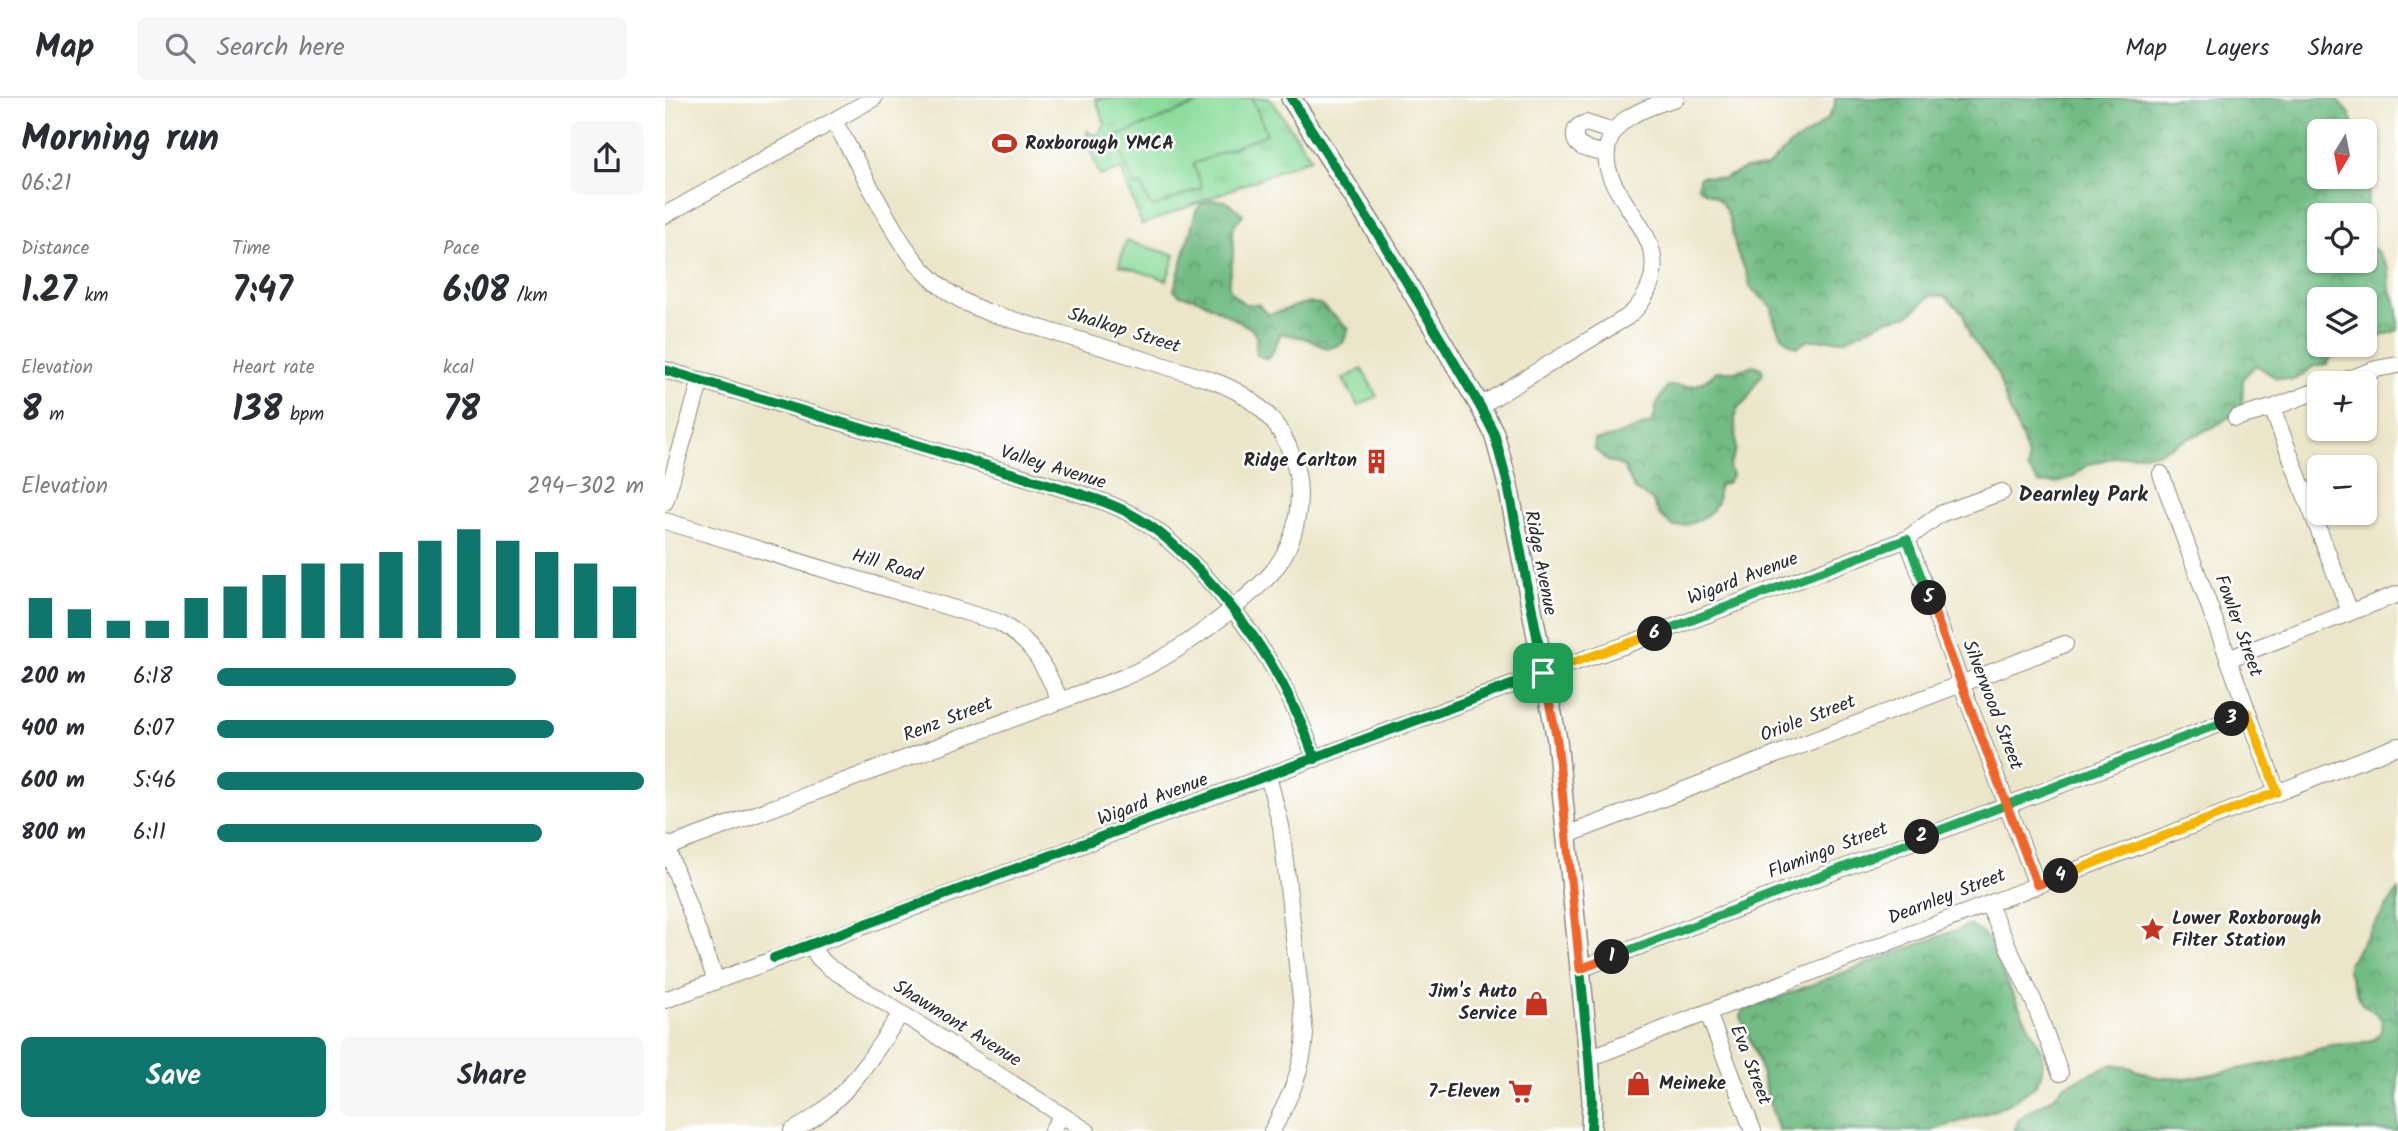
<!DOCTYPE html>
<html lang="en">
<head>
<meta charset="utf-8">
<style>
  :root { --surface:#fff; --page:#f7f7f7; --text:#2b2b33; --muted:#7c7c81; --line:#e1e1e2; --accent:#0f766e }
  body { margin:0; font-family:Kalam,sans-serif; background:var(--page); color:var(--text); height:100vh; display:flex; flex-direction:column; font-size:26px; white-space:nowrap }
  * { box-sizing:border-box; margin:0 }
  p { font-size:23px; color:var(--muted) }
  .icon { flex:none; width:38px; height:38px; fill:none; stroke:currentColor; stroke-width:2; stroke-linecap:round; stroke-linejoin:round }
  .map { position:relative; flex:1; overflow:hidden }
  .side { display:flex; flex-direction:column; background:var(--surface); width:665px }
  .side>* { flex:none }
  .needle { width:46px; rotate:190deg }
  .tools { position:absolute; left:1642px; top:21px; display:grid; gap:14px }
  .tools a { display:grid; place-items:center; width:70px; height:70px; border-radius:10px; background:var(--surface); box-shadow:0 2px 5px #0004; font-size:35px }
  .pin { position:absolute; display:grid; place-items:center; width:60px; height:60px; color:#fff; margin:-30px; border-radius:14px; box-shadow:0 4px 10px #0006 }
  .km { position:absolute; width:35px; height:35px; margin:-18px; border-radius:50%; background:#222; color:#fff; font-size:19px; line-height:35px; text-align:center }
  .round { display:grid; place-items:center; flex:none; width:74px; height:74px; border-radius:10px; background:var(--page) }
  .headline { display:flex; align-items:center; justify-content:space-between; height:119px; padding:0 21px }
  h1 { font-size:38px; font-weight:600; line-height:52px }
  .figures { display:grid; grid-template-columns:repeat(3,1fr); gap:10px; height:119px; padding:7px 21px }
  .figures div { display:grid; align-content:center }
  .figures b { font-size:35px; font-weight:600 }
  .figures small { font-size:19px; font-weight:400 }
  .figures p { font-size:19px }
  .chart { height:196px; padding:14px 21px }
  .chart p { display:flex; justify-content:space-between }
  .chart svg { width:100%; height:126px; margin-top:7px; stroke:var(--accent); stroke-width:6 }
  .action { display:flex; gap:14px; margin-top:auto; padding:14px 21px }
  .action a { flex:1; height:80px; border-radius:10px; background:var(--accent); color:#fff; font-size:28px; font-weight:600; line-height:80px; text-align:center }
  .action a+a { background:var(--page); color:var(--text) }
  ul { padding:0 21px; list-style:none; font-size:23px }
  li { display:grid; grid-template-columns:112px 84px 1fr; align-items:center; height:52px }
  li i { height:18px; border-radius:9px; background:var(--accent) }
  header { display:flex; align-items:center; gap:42px; box-sizing:border-box; height:98px; padding:0 35px; background:var(--surface); border-bottom:2px solid var(--line) }
  header strong { font-size:33px }
  nav { display:flex; gap:38px; margin-inline-start:auto; font-size:24px }
  .search { width:490px; height:63px; background:var(--page); display:flex; align-items:center; gap:18px; box-sizing:border-box; padding:0 24px; border-radius:10px; color:var(--muted); font-size:26px }
  main { display:flex; flex:1; min-height:0 }
  .map>svg:first-child { display:block }
  .forest { fill:url(#forest-crowns); stroke:#4e7458; stroke-width:2 }
  .park { fill:url(#park-tufts); stroke:#5c8464; stroke-width:2 }
  .garden { fill:#8ddd9c; stroke:#5c8464; stroke-width:2 }
  .lines { fill:none; stroke-linecap:round; stroke-linejoin:round }
  .minor-casing { stroke:#8b887a; stroke-width:18 }
  .major-casing { stroke:#8b887a; stroke-width:22 }
  .minor { stroke:#fff; stroke-width:16 }
  .major { stroke:#fff; stroke-width:19 }
  .cycleway-casing { stroke:#fff; stroke-width:15 }
  .cycleway { stroke:#00873e; stroke-width:10 }
  .split-1-casing { stroke:#fff; stroke-width:14 }
  .split-2-casing { stroke:#fff; stroke-width:14 }
  .split-3-casing { stroke:#fff; stroke-width:14 }
  .split-4-casing { stroke:#fff; stroke-width:14 }
  .split-5-casing { stroke:#fff; stroke-width:14 }
  .split-6-casing { stroke:#fff; stroke-width:14 }
  .split-7-casing { stroke:#fff; stroke-width:14 }
  .split-1 { stroke:#f0652b; stroke-width:9 }
  .split-2 { stroke:#22a559; stroke-width:9 }
  .split-3 { stroke:#22a559; stroke-width:9 }
  .split-4 { stroke:#f5b400; stroke-width:9 }
  .split-5 { stroke:#f0652b; stroke-width:9 }
  .split-6 { stroke:#22a559; stroke-width:9 }
  .split-7 { stroke:#f5b400; stroke-width:9 }
  .labels { text-anchor:middle; dominant-baseline:central; stroke-width:5; stroke-linejoin:round; paint-order:stroke }
  .poi-label { font-size:19px; font-weight:bold; fill:#2b2b2b; stroke:#fff; text-anchor:start }
  .street-label { font-size:19px; fill:#2b2b2b; stroke:#fff }
  .neighbourhood-label { font-size:21px; font-weight:bold; fill:#2b2b2b; stroke:#fff }
</style>
</head>
<body>
<header>
<strong>Map</strong>
<div class="search"><svg class="icon" aria-label="search" viewBox="0 0 24 24"><circle cx="10" cy="10" r="6"/><path d="M15 15l6 6"/></svg>Search here</div>
<nav><a>Map</a><a>Layers</a><a>Share</a></nav>
</header>
<main>
<section class="side">
<div class="headline"><div><h1>Morning run</h1><p>06:21</p></div><a class="round"><svg class="icon" aria-label="share" viewBox="0 0 24 24"><path d="M12 15V3M7 8l5-5 5 5M5 13v7h14v-7"/></svg></a></div>
<div class="figures">
<div><p>Distance</p><b>1.27<small> km</small></b></div>
<div><p>Time</p><b>7:47</b></div>
<div><p>Pace</p><b>6:08<small> /km</small></b></div>
</div>
<div class="figures">
<div><p>Elevation</p><b>8<small> m</small></b></div>
<div><p>Heart rate</p><b>138<small> bpm</small></b></div>
<div><p>kcal</p><b>78</b></div>
</div>
<div class="chart"><p><span>Elevation</span>294–302 m</p>
<svg viewBox="0 0 160 44" preserveAspectRatio="none"><path d="M5 44V30M15 44V34M25 44V38M35 44V38M45 44V30M55 44V26M65 44V22M75 44V18M85 44V18M95 44V14M105 44V10M115 44V6M125 44V10M135 44V14M145 44V18M155 44V26"/></svg>
</div>
<ul>
<li><b>200 m</b>6:18<i style="width:70%"></i></li>
<li><b>400 m</b>6:07<i style="width:79%"></i></li>
<li><b>600 m</b>5:46<i style="width:100%"></i></li>
<li><b>800 m</b>6:11<i style="width:76%"></i></li>
</ul>
<div class="action"><a>Save</a><a>Share</a></div>
</section>
<div class="map">
<svg width="1733" height="1033" viewBox="0 0 1733 1033">
  <defs>
    <pattern id="forest-crowns" width="20" height="18" patternUnits="userSpaceOnUse" patternTransform="scale(1.75)"><rect width="20" height="18" fill="#72bc84"/><path d="M2 6a3 3 0 1 1 6 0M12 15a3 3 0 1 1 6 0" fill="none" stroke="#5e996c"/></pattern>
    <pattern id="park-tufts" width="24" height="20" patternUnits="userSpaceOnUse" patternTransform="scale(1.75)"><rect width="24" height="20" fill="#8ddd9c"/><path d="M3 7l-1-3M5 7V3M7 7l1-3M15 17l-1-3M17 17v-4M19 17l1-3" fill="none" stroke="#7abe87"/></pattern>
  </defs>
  <rect width="100%" height="100%" fill="#fff"/>
  <filter id="ink" filterUnits="userSpaceOnUse"><feTurbulence type="fractalNoise" baseFrequency=".0143" numOctaves="2"/><feDisplacementMap in="SourceGraphic" scale="14" xChannelSelector="R" yChannelSelector="G"/><feConvolveMatrix kernelMatrix="1 2 1 2 8 2 1 2 1" color-interpolation-filters="sRGB"/></filter>
  <filter id="wash" filterUnits="userSpaceOnUse"><feTurbulence type="fractalNoise" baseFrequency=".00686" numOctaves="4" result="noise"/><feDisplacementMap in="SourceGraphic" scale="28" xChannelSelector="R" yChannelSelector="G"/><feGaussianBlur stdDeviation="1.57" result="paint"/><feColorMatrix in="noise" values="0 0 0 0 0 0 0 0 0 0 0 0 0 0 0 0 0 1.4 0 .05"/><feComposite in="paint" operator="in"/></filter>
  <g filter="url(#wash)">
    <rect width="100%" height="100%" fill="#ebe6c9"/>
    <path class="forest" d="M1170,0H1675L1674,5L1685,16L1692,33H1654V79H1699V55L1702,62L1700,81L1704,93L1702,109L1705,121L1699,135V117H1654V163H1699V148L1712,152L1724,171L1725,191L1733,209V232L1708,241H1699V201H1654V247H1680L1671,252L1662,266L1647,269L1637,278L1628,282L1611,280L1591,267L1578,280L1577,308L1565,319L1548,329L1492,355L1449,359L1422,367L1409,378L1396,384L1375,386L1363,371V361L1358,343L1342,306L1332,274L1305,238L1298,215L1280,198H1265L1244,217L1221,222L1179,242H1144L1132,249C1116,244 1108,225 1107,209L1085,189C1084,177 1078,169 1073,157C1067,141 1067,118 1056,104C1050,97 1040,95 1033,89L1034,80L1038,78L1058,81L1079,71L1102,69L1125,47L1145,35L1163,20L1170,7Z
      M547,102L561,103L578,116C561,137 569,133 568,157C567,180 553,189 580,206H593L602,216C620,215 632,202 655,206L684,230L678,245L663,251L642,241L616,235L606,258L603,261L593,258L591,255V238L586,230L533,201L515,197L509,192L531,113L536,106Z
      M1089,267L1097,271L1098,275C1087,288 1086,302 1072,311L1070,320L1071,351L1064,368L1067,377L1062,385L1054,388C1052,394 1054,401 1051,406C1046,420 1022,428 1009,429L994,416L987,402L970,392L958,368L943,363L929,351L930,342L948,339L988,324L992,305L1002,288C1028,287 1030,293 1052,273H1072Z
      M1733,792V1033H1349L1353,1023L1362,1014L1387,1001L1398,988L1448,966L1460,968L1490,979L1521,981L1616,963L1666,947L1695,945L1710,941L1716,933L1717,922L1712,916L1697,906L1683,873V865Z
      M1304,827L1314,833L1324,842L1339,879L1376,952L1378,965L1376,977L1370,988L1352,1001L1333,1011L1266,1033H1114L1103,1001L1093,962L1076,920L1077,913Z"/>
    <path class="park" d="M430,0H605L646,60L477,127L456,71L435,78L422,43V33L432,38L440,26Z
      M697,271L712,298L693,308L678,281Z"/>
    <path class="garden" d="M547,0H587L602,36L528,66L537,90L489,109L484,106L476,87L470,89L450,39Z
      M461,143L510,157L502,182L454,167Z"/>
  </g>
  <g filter="url(#ink)">
    <g class="lines">
      <defs>
        <path id="minor" d="M941,55C930,53 908,52 910,36C910,29 915,27 921,25L949,34
          M0,117L209,0
          M0,272L406,393C429,400 451,407 471,419C496,433 516,453 536,474C589,531 624,587 650,661
          M1673,285L1711,271L1733,267
          M815,308L962,219C974,210 981,199 986,184C1004,128 924,93 945,41C949,32 957,23 966,18C979,10 996,5 1011,0
          M1607,310L1685,514
          M1571,320L1607,310L1654,292
          M1496,376L1612,694
          M0,404L36,282
          M0,423L333,524C367,542 380,569 395,602
          M1242,441L1372,787
          M1563,561L1733,496
          M603,678L616,728L640,936C638,973 624,1001 607,1033
          M902,737L1400,546
          M0,745L51,882
          M0,750L457,580C496,564 528,542 561,516C578,502 595,489 609,472C634,440 641,393 626,355C612,318 583,295 546,282L322,214C263,192 242,155 213,103C198,76 184,49 169,23
          M1323,806L1369,904L1395,975
          M146,847L153,859L165,870L422,1033
          M915,871L1583,615
          M0,902L879,575L961,547L1242,441L1275,416L1337,394
          M1043,915L1088,1033
          M924,960L1733,648
          M127,1033C178,1007 205,962 236,915
          M387,1033L397,1017"/>
        <path id="major" d="M626,0L719,146L815,308L829,335L843,387L892,642L924,960L927,1003L926,1033"/>
      </defs>
      <use href="#minor" class="minor-casing"/>
      <use href="#major" class="major-casing"/>
      <use href="#minor" class="minor"/>
      <use href="#major" class="major"/>
      <defs>
        <path id="cycleway" d="M626,0L719,146L815,308L829,335L843,387L892,642L924,960L927,1003L926,1033
          M0,272L406,393C429,400 451,407 471,419C496,433 516,453 536,474C589,531 624,587 650,661
          M109,860L879,575"/>
      </defs>
      <use href="#cycleway" class="cycleway-casing"/>
      <use href="#cycleway" class="cycleway"/>
    </g>
  </g>
  <g class="lines" filter="url(#ink)">
    <defs>
      <path id="split-1" d="M878,575L892,642L915,871L947,859"/>
      <path id="split-2" d="M947,859L1257,739"/>
      <path id="split-3" d="M1257,739L1567,621"/>
      <path id="split-4" d="M1396,778L1612,694L1583,615L1567,621"/>
      <path id="split-5" d="M1264,500L1372,787L1396,778"/>
      <path id="split-6" d="M990,536L1242,441L1264,500"/>
      <path id="split-7" d="M878,575L990,536"/>
    </defs>
    <use href="#split-1" class="split-1-casing"/>
    <use href="#split-2" class="split-2-casing"/>
    <use href="#split-3" class="split-3-casing"/>
    <use href="#split-4" class="split-4-casing"/>
    <use href="#split-5" class="split-5-casing"/>
    <use href="#split-6" class="split-6-casing"/>
    <use href="#split-7" class="split-7-casing"/>
    <use href="#split-1" class="split-1"/>
    <use href="#split-2" class="split-2"/>
    <use href="#split-3" class="split-3"/>
    <use href="#split-4" class="split-4"/>
    <use href="#split-5" class="split-5"/>
    <use href="#split-6" class="split-6"/>
    <use href="#split-7" class="split-7"/>
  </g>
  <defs>
    <symbol id="stadium-bare" viewBox="-9 -9 18 18"><path d="M0-5a6.5 5 0 1 0 0 10a6.5 5 0 1 0 0-10ZM-3.5-1.8h7v3.6h-7Z" fill="#c8321e" stroke="#fff" stroke-width="2.5" paint-order="stroke"/></symbol>
    <symbol id="building-bare" viewBox="-9 -9 18 18"><path d="M-4-6H4V6H1V3H-1V6H-4ZM-2.5-4.3h1.7v1.8h-1.7ZM.8-4.3h1.7v1.8H.8ZM-2.5-1h1.7V.8h-1.7ZM.8-1h1.7V.8H.8Z" fill="#c8321e" stroke="#fff" stroke-width="2.5" paint-order="stroke"/></symbol>
    <symbol id="sight-bare" viewBox="-9 -9 18 18"><path d="M0-6L1.8-2.2L6-1.7L2.9 1.2L3.7 5.4L0 3.3L-3.7 5.4L-2.9 1.2L-6-1.7L-1.8-2.2Z" fill="#c8321e" stroke="#fff" stroke-width="2.5" paint-order="stroke"/></symbol>
    <symbol id="shop-bare" viewBox="-9 -9 18 18"><path d="M-5-2.5h2.3a2.7 3.5 0 0 1 5.4 0H5L5.5 6h-11ZM-1.5-2.5h3a1.5 2.3 0 0 0-3 0Z" fill="#c8321e" stroke="#fff" stroke-width="2.5" paint-order="stroke"/></symbol>
    <symbol id="supermarket-bare" viewBox="-9 -9 18 18"><path d="M-6-5.5h2.5l.6 2H6L4.5 2H-2.5L-4.4-4H-6ZM-1.5 3.2a1.3 1.3 0 1 0 .1 0ZM3 3.2a1.3 1.3 0 1 0 .1 0Z" fill="#c8321e" stroke="#fff" stroke-width="2.5" paint-order="stroke"/></symbol>
  </defs>
  <g fill-rule="evenodd">
    <use href="#stadium-bare" x="322" y="28" width="35" height="35"/>
    <use href="#building-bare" x="694" y="346" width="35" height="35"/>
    <use href="#sight-bare" x="1470" y="814" width="35" height="35"/>
    <use href="#shop-bare" x="854" y="888" width="35" height="35"/>
    <use href="#shop-bare" x="956" y="968" width="35" height="35"/>
    <use href="#supermarket-bare" x="838" y="976" width="35" height="35"/>
  </g>
  <g class="labels">
    <g class="poi-label">
      <text x="360" y="46">Roxborough YMCA</text>
      <text x="692" y="363" text-anchor="end">Ridge Carlton</text>
      <text x="1507" y="821">Lower Roxborough<tspan x="1507" dy="22">Filter Station</tspan></text>
      <text x="852" y="894" text-anchor="end">Jim's Auto<tspan x="852" dy="22">Service</tspan></text>
      <text x="994" y="986">Meineke</text>
      <text x="835" y="994" text-anchor="end">7-Eleven</text>
    </g>
    <g class="street-label">
      <text transform="translate(459 233) rotate(17)">Shalkop Street</text>
      <text transform="translate(388 370) rotate(17)">Valley Avenue</text>
      <text transform="translate(875 465) rotate(79)">Ridge Avenue</text>
      <text transform="translate(222 468) rotate(17)">Hill Road</text>
      <text transform="translate(1078 481) rotate(-21)">Wigard Avenue</text>
      <text transform="translate(1573 528) rotate(70)">Fowler Street</text>
      <text transform="translate(1327 607) rotate(69)">Silverwood Street</text>
      <text transform="translate(1143 621) rotate(-21)">Oriole Street</text>
      <text transform="translate(283 622) rotate(-21)">Renz Street</text>
      <text transform="translate(488 702) rotate(-21)">Wigard Avenue</text>
      <text transform="translate(1163 753) rotate(-21)">Flamingo Street</text>
      <text transform="translate(1282 799) rotate(-21)">Dearnley Street</text>
      <text transform="translate(292 926) rotate(32)">Shawmont Avenue</text>
      <text transform="translate(1085 967) rotate(69)">Eva Street</text>
    </g>
    <g class="neighbourhood-label">
      <text x="1418" y="397">Dearnley Park</text>
    </g>
  </g>
</svg>
<div class="tools">
<a><svg class="needle" viewBox="-14 -14 28 28"><path d="M0-13l5 13h-10z" fill="#e53935"/><path d="M0 13l5-13h-10z" fill="#7c7c81"/></svg></a>
<a><svg class="icon" aria-label="locate" viewBox="0 0 24 24"><circle cx="12" cy="12" r="6"/><path d="M12 2v4M12 18v4M2 12h4M18 12h4"/></svg></a>
<a><svg class="icon" aria-label="layers" viewBox="0 0 24 24"><path d="M12 4l9 5-9 5-9-5zM3 14l9 5 9-5"/></svg></a>
<a>+</a>
<a>−</a>
</div>
<div class="pin" style="left:878px;top:575px;background:#1e9e55"><svg class="icon" aria-label="arrive" viewBox="0 0 24 24"><path d="M6 21V4h12l-3 4 3 4H6"/></svg></div>
<b class="km" style="left:947px;top:859px">1</b>
<b class="km" style="left:1257px;top:739px">2</b>
<b class="km" style="left:1567px;top:621px">3</b>
<b class="km" style="left:1396px;top:778px">4</b>
<b class="km" style="left:1264px;top:500px">5</b>
<b class="km" style="left:990px;top:536px">6</b>
</div>
</main>
</body>
</html>
